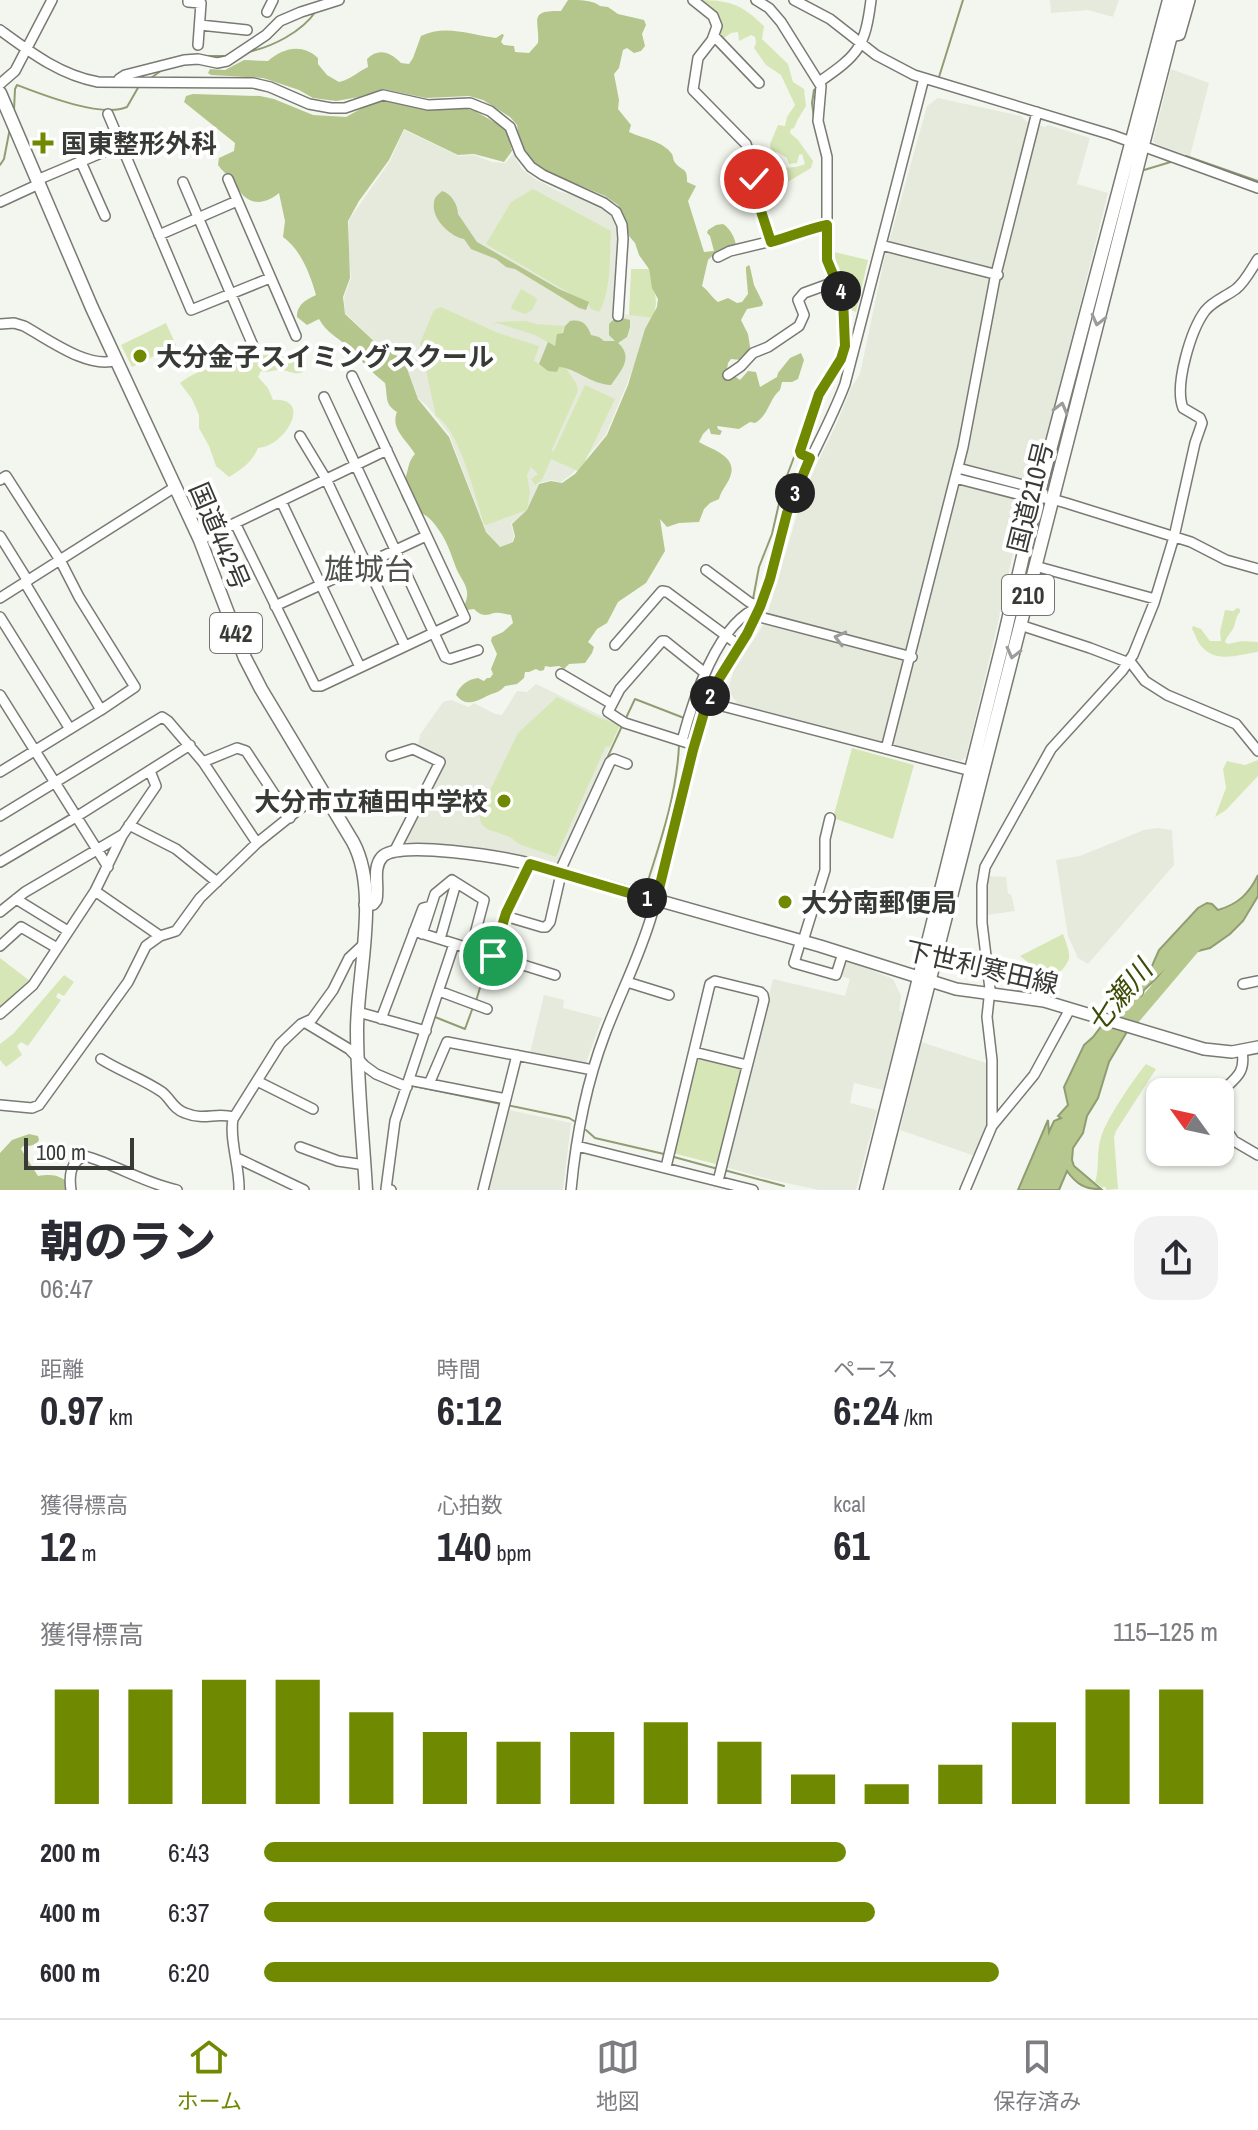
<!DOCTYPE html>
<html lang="ja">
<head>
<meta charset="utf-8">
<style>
  :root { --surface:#fff; --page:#f2f2f3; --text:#2b2b33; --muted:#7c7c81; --line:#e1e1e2; --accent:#6f8900 }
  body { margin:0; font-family:"Archivo Narrow","Noto Sans JP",sans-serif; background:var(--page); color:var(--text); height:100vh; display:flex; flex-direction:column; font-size:30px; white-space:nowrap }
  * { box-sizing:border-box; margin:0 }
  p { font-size:26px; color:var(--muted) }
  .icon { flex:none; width:44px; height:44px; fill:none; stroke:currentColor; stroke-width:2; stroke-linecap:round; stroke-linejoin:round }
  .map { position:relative; height:1190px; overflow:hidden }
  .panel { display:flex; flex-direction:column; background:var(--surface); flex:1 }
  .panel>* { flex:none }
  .needle { width:52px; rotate:303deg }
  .buttons { position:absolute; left:1146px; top:1078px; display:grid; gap:16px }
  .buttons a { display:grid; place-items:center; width:88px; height:88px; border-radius:16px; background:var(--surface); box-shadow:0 2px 6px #0004; font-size:40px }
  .scale { position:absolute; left:24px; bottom:20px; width:110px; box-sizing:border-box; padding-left:8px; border:4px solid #383a36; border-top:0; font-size:22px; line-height:28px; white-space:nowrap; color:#383a36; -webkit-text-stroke:6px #fff; paint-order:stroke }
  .pin { position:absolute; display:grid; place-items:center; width:68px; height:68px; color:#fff; margin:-34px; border:4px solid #fff; border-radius:50%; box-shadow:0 2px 8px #0007 }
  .km { position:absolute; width:40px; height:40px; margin:-20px; border-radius:50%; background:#222; color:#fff; font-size:22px; line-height:40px; text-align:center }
  .round { display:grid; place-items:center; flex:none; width:84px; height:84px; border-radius:24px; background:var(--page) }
  .summary { display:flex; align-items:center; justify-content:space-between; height:136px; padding:0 40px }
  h1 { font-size:44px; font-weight:800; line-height:60px }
  .metrics { display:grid; grid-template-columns:repeat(3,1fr); gap:12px; height:136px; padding:8px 40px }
  .metrics div { display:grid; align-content:center }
  .metrics b { font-size:40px; font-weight:800 }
  .metrics small { font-size:22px; font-weight:400 }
  .metrics p { font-size:22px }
  .chart { height:224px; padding:16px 40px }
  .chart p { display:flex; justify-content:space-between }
  .chart svg { width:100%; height:144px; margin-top:8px; stroke:var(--accent); stroke-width:6 }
  ul { padding:0 40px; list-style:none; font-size:26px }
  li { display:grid; grid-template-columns:128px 96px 1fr; align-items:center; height:60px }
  li i { height:20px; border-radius:10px; background:var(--accent) }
  .tabs { display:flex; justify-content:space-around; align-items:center; height:112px; border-top:2px solid var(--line); background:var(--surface); font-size:22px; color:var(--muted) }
  .tabs a { display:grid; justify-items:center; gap:4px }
  .tabs .active { color:var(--accent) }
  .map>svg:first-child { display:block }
  .built { fill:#e5eadc }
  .green { fill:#d7e6b6 }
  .forest { fill:#b4c68b }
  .water { fill:#b6c88d; stroke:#909d73; stroke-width:2 }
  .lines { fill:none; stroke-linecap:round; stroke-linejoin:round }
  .stream { stroke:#909d73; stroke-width:2 }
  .river { stroke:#b6c88d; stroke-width:14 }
  .minor-casing { stroke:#787a73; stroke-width:12 }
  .major-casing { stroke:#787a73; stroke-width:14 }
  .highway-casing { stroke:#787a73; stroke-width:15 }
  .minor { stroke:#fff; stroke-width:9 }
  .major { stroke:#fff; stroke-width:11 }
  .highway { stroke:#fff; stroke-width:12 }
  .oneway { stroke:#9c9c9a }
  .route-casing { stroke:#fff; stroke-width:16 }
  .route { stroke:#6f8900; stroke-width:10 }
  .poi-dot { fill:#6f8900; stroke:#fff; stroke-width:3 }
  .labels { text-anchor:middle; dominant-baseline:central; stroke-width:8; stroke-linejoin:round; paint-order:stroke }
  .shield { fill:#fff; stroke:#747572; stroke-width:2 }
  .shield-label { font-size:24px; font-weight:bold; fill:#383a36 }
  .poi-label { font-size:26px; font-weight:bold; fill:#383a36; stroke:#fff; text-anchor:start }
  .street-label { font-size:26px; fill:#383a36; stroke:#fff }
  .water-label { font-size:28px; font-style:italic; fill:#3d4c08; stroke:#fff }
  .quarter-label { font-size:30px; fill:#50524c; stroke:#fff }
</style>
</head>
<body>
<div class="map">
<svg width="1258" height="1190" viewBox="0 0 1258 1190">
  <rect width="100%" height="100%" fill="#f3f6ee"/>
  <path class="built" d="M1050,0H1119L1113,17L1088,10L1051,13Z
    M1171,69L1209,83L1190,156L1156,144L1153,141Z
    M938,98L1021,116L1027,122L1045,127L1048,125L1090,138L1077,184L1108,193L1040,464L1032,476L1020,521L997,627L966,757L961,761L858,737L738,704L732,696L729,686L734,669L762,627L767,615L805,488L836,425L851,388L860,374L884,260L927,106Z
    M404,130L459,156L474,155L492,162L505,163L513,154L522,169L535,179L558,191L586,199L604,207L616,223L618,233L615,313L652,318L643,345L606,434L573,473L561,482L551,480L539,483L528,510L511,524L514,536L512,542L499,547L486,531L449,434L427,406L418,398L404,359L377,343L345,313L344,297L351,278L349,254V220L390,161Z
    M536,684L620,725L556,867L439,845L402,842L444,760L418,746L420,735L443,702L451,700L469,707L474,703L495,714L502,715L517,691L527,692Z
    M1157,828L1172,830L1174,865L1088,964L1078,958L1068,936L1056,860L1080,856L1144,830Z
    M986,876L1006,877L1008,894H1011L1015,911L987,915L984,917Z
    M846,960L893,979L901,996L899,1011L903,1012L883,1090L854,1083L850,1103L877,1110L856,1190H819L768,1179L725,1167L773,979L845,996L850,979L839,975L843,962Z
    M544,995L564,1000L563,1008L602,1018L586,1063L581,1064L530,1053Z
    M921,1042L989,1064V1119L975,1156L900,1130Z
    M509,1110L571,1123L563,1190H486L507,1111Z"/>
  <path class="green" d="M696,0C729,0 740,3 764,26L762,39L788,64L793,82L804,89L806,106L798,119L794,128L791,129L790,133L798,140L813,161L811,168L786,183L780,179V176L770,173L764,184L759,186L755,167L759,164C771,168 793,170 805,164L802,154L799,155L797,163L789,164L787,158L777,152L773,155L771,153L770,144L778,125L785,126L787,117L795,105L781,75L766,65L754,48L756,43L755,37L751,35L739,41L738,32L731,33L720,41L717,39L720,24Z
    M533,189L611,231C609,256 612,290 599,312L591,309L588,304L486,244L511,202Z
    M834,252L868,260L856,312L851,310L847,288L836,262Z
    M631,269H649C652,289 661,299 652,318L629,315Z
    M521,289L535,297L537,300L532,310L525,314L512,309L511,307Z
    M441,307L498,333L539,346L534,361L557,373L559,367H565L576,383L578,391L552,449L553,453L585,385L615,399L580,472L551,459L542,480L535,485L531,479L538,474L531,467L527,475L530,492L527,510L486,525L484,524C475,497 460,430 436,416L420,343L434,310Z
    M525,321L536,324L565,326L555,346L535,335L497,323L489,327L497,322Z
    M166,323L176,345L132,367L121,345Z
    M265,351L292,359L301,364L303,372C293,376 288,369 279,370C272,370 269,373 261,371L258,377L268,388L273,400C314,397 285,447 258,448C252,462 242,469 229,477L216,466L209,446L199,428V415L192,399L180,383C200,367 241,358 265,351Z
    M1237,608L1240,609V612C1235,617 1236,623 1233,629C1230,634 1227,636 1225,642L1228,644L1242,641L1258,642V652C1240,654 1217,664 1202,647C1197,642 1196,635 1192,629L1193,626L1201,629L1210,641H1221L1220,632L1225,610L1233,611Z
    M557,697L597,717L620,725L610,747L606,746L556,857L519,844L510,837L487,829L481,823L479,813L518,733Z
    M852,748L914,765L893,839L833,818Z
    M1258,760V776L1226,810L1215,817L1226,788L1223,769L1227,761L1245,765Z
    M1063,934C1074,963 1070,959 1052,982L1020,956Z
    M0,958L30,981L26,987L0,1010Z
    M64,975L74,982L64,996L58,993L56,997L61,1000L28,1046L21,1042L17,1046L22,1055L6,1067L0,1060V1044L14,1033Z
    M702,1056L740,1065L743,1071L719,1165L673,1153L696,1059Z
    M1146,1064L1156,1069L1116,1131L1114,1137L1118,1189L1107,1190L1104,1186L1103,1188L1095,1182C1100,1167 1096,1152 1101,1137C1107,1118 1133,1080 1146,1064Z"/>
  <path class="forest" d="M568,0C579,0 593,0 600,6L608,7L618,14L644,20L646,25L642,34L645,46L641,51L634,53L627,48L623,50L619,68L614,74L619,100L618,109L631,125L629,132C642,138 663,141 672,154C673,156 673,159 674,161C681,172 688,166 687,182L696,186L688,201L704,252L714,251L710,236L707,233L708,230L716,225L723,224C730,228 736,239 736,247L711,257L708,260L702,286C709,291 711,297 718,302L728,298L737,303L742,302L748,294L746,271V267L749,265L750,267L754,285L763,303L762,306L747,309L741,320L748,334L751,353L741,360L731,359L728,363L726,376L733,375L740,380L748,371L756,372L760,387L777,377L778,373L790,358L801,353L804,360L798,379L792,382H782L780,390C769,399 769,415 755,423L750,422L739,429L717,426L718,429L722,431L720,435L711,434L709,428L703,434L699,442C711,449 736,456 731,474C729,483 721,490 719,499L710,503L704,509L699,522L679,523L667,527L660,519L665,551L646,583L618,602L607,623L597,629L588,642L594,647L592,653L585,663L569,664L564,669L559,666L550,667L545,666L544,670L540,671L536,669L529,672H525L524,678L517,684L505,686C499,693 495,692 487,696C475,702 466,707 456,695C459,686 468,679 478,678L484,681L487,678H490L493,674L491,669L497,654L491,641L492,637L503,632L513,623L511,615C505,614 499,612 494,613C485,616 481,616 474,609L467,610L465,604C471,588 463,583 457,570C449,549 447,539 432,521C422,509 398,509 401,488C402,485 406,479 406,476C409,467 408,462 415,454C407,440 390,429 397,412C384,404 388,397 385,383C371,372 360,359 347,346C337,337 326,332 319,319L307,325L297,317C297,304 306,300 316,295C310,274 301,250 283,237L285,221L279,193C266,204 250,207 239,190C236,187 235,182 232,179C227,174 222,171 218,165L219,158L234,151L235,143L184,102L186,96L193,94L260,96L274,99L313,115L346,117L382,97L419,108L457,106L475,111L503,127L508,135L512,151L504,162L474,154L458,155L404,129L389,160L359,201L348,221L350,278L343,297L345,314L376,343L404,360L418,399L449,437L486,532L500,547L513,542L515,536L512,524L527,510L539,484L551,481L562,483L575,474L607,435L628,385L645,329L657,307L658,299L652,288L649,269L639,255L635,243L629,236L623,215L618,205L605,196L536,167L526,153L518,132L517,125L510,117L483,100L469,96L426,98L383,89L359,97L336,101L313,98L299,90L263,78L211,75L208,73L210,69L225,70L244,60L268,61C283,48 302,43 318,58V64L327,75L339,82C352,79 357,72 368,67L367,59C379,47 391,53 401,63L409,64L413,58L421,36C445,24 471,35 496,38L502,34L504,35L501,42L504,45L514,46L515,52L529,53L538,43C540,21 527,10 561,11Z
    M442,191C451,193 458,205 458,214L477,242L559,289L589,302L586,310L579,308L515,269L506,267L496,259L471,249L464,239C451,237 431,219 434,203C434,197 438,195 442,191Z
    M622,318L630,320V327L627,337L618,343C634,357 621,371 611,385C590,384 576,368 559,367L557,372L548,371L539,364L548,342L555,346L557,334L563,333L565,326L570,321C582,319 587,324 591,335L599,337L604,341H615L609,335V324L614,319Z
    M29,1134L38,1136L39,1140C36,1146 29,1146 23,1146L21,1149L38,1176C55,1173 64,1176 74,1190H0V1153L12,1140Z"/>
  <path class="water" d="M1258,875V896L1243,921L1230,934L1210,948L1182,955L1144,990L1137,1015L1109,1062L1098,1098L1087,1116L1083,1133L1073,1148L1072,1160L1074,1166L1101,1189C1086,1190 1076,1184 1067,1171L1059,1190H1018L1048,1120L1049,1132L1054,1121L1061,1118L1058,1116L1068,1105L1064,1087L1084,1045L1093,1037L1116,1007L1125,990L1152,966L1159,950L1198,908L1207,903L1212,904L1218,910C1238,904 1249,894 1258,875Z"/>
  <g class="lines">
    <path class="stream" d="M248,52C272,47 302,32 316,11
      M204,56H226
      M939,77L963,0
      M151,78L162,70
      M14,110L15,89L17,85C43,95 101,118 127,107L139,86
      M814,118L812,103L814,90L818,87
      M1183,157L1186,156L1258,181
      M0,165L4,159L10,128
      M1144,170L1174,161
      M822,221L823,168
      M823,243L821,257L824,264
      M753,599L759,567L772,534L783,486L796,452
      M703,666L713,647
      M689,703L700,672
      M625,720L635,699L684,718
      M527,859L557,866L622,726
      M645,890C660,843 677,794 679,745
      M504,905L522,868
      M476,1001L489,958
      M435,1017L465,1029L473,1007
      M409,1085L501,1104
      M507,1105L569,1118L574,1121
      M586,1130L595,1138L664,1154
      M674,1157L718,1169
      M724,1170L784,1186"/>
    <path class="river" d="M1127,1025L1199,940"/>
    <defs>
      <path id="minor" d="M188,0V2L201,3L198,45
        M693,0L713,16L717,26L712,40L698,58L693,90L746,144L751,158L759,205L771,242
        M756,0L769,8L781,22L821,86L818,121L827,157V257L828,264L841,289L844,302L843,352L819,394L800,452L810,458
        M794,0L830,19L876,55L914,75L1112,135L1258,188
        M267,12L273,0
        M200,25L247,30
        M0,30C30,52 60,75 98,82L253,83L270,87L309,104L331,108H345L383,95L428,105L470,103L490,111L510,127L520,153L531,167L543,175L604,203L616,212L622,225L623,239L618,316
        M714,36L759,83
        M1170,37L1180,35L1190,0
        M119,82V79L125,75L184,60L198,59L217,63L227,61L266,35L280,21L301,12L339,0
        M819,82C858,55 865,48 871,0
        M0,84L15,71L52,0
        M108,114L191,310L270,278
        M81,162L105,216
        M228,179L296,336
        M37,180L120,145
        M183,182L254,348
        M0,202L39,184
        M159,235L237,201
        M881,245L998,275
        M718,257L730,251L784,238L804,230L827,225
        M0,324L14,323L24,326C48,339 89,370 116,360
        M728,375L741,366L753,353L768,347L799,326L804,315L798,300L804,293L837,281
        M324,397L445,657L450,659L478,650
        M300,436L326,479L405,646
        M958,468L1031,487L1043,493
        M955,478L1021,495L1052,499L1066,503L1191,542L1226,560L1258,569
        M0,480L6,476L60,560L79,597L135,687L101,710L0,772
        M281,501L360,667
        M235,523L315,686H321L465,618L352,376
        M0,536L28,581
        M200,540L387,450
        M1035,566L1155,599
        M706,570L749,602L760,607
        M25,583L101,710
        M0,598L175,487
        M275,606L426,536
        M756,616L912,657
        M0,617L70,729
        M1020,625L1090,648L1132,664L1145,681L1167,695L1236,724L1258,751
        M615,645L662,591L667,592L740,646
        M561,674L612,704
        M0,695L108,867
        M707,702L975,772
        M682,741C692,703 718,620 760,607
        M694,745L625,723L608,712L620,689L662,641H665L705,673
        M886,749L963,447L995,278L1037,112
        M391,756L413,749L440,762L395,850
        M203,762L237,748L246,751L290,818
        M0,816L162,717L168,721L203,762L257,843
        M129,825L176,849L217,882
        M0,862L76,817L190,745
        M559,873L610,762L614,759L627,764
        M95,891L160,936L176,931L200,898L257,843L322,791
        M16,899L68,931
        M0,912L25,892L122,835
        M505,916L542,927H546L550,922L561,874
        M414,931L555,975
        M422,934L435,894L452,880L484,900L471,949
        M440,939L456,883
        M801,940L794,963L836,975L843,953
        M803,941L825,870V839L830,818
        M0,946L21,927L57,948
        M493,956L507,910L530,864
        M627,982L669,995
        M1243,984L1258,981
        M439,991L487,1009
        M358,1012L426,1031
        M0,1014L33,985L95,891L122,836L156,786L150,771
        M381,1019L423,908L431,906
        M306,1023L349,1049L365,1066L376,1074L407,1087
        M694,1052L747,1065
        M101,1059C120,1071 143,1079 162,1092C171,1099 173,1109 185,1113C205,1121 215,1112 234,1117
        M409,1080L506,1099
        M257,1081L313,1109
        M429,1084L447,1042L593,1070
        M1220,1093C1235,1078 1246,1074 1242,1051
        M0,1105L32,1108L39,1105L128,982L146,946L160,936
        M1220,1120L1234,1141L1258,1155
        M992,1126V1060L987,1017L990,989L982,923V885L985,867L1051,749L1122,671L1133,655L1154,603L1174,537L1195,443L1202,423L1200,418L1183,408C1174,385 1191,330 1205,311C1213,301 1225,297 1236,289C1245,282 1252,268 1258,259
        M577,1146L753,1190
        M300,1147L338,1161L365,1165
        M237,1158L304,1190
        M666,1167L710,984L715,981L760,992L763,995L764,1000L718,1181
        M71,1190C69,1177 70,1161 85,1156C117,1165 144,1183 177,1190
        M239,1190C240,1168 229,1139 233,1119L280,1044L301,1024L312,1019L333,990L349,958L364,944
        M391,1190L386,1189L395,1121L454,944
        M483,1190L517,1055
        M571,1190C576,1137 586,1084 605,1034C620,994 640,956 652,914C673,848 684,779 704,712C716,676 741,648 757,614C773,581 776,543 789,508C805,465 829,427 845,384L924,78
        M965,1190L992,1126L1034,1075L1070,1009"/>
      <path id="major" d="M365,905L373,904L376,900C379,887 372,868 382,857C397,839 505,858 530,864L820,946L956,989L1044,1001L1204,1049L1232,1052L1258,1047"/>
      <path id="highway" d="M0,93L92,308L200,540L245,658L261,689L353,842C380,892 357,975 357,1030C357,1083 363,1137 366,1190
        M866,1190L1003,642L1030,526L1169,0
        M876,1190L1180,0"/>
    </defs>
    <use href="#minor" class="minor-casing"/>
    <use href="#major" class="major-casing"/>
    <use href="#highway" class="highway-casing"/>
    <use href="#minor" class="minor"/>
    <use href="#major" class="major"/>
    <use href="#highway" class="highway"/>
  </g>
  <defs><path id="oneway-chevron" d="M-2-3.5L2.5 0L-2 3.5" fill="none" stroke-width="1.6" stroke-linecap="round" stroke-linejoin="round" transform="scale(2)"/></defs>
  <g class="oneway">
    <use href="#oneway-chevron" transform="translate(1098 320) rotate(104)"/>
    <use href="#oneway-chevron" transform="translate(1061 408) rotate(-75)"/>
    <use href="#oneway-chevron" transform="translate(840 638) rotate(-165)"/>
    <use href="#oneway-chevron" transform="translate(1013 653) rotate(104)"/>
  </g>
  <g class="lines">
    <defs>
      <path id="route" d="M493,956L506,913L530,864L656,901L693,750L706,706L717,682L747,634L760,607L770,579L787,513L810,458L801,454L800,451L819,394L841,359L845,346L843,298L827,260V225C807,229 790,237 771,242L759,205L754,179"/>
    </defs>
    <use href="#route" class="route-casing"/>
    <use href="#route" class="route"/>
  </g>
  <g class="poi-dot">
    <path d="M39 131h8v8h8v8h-8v8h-8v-8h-8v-8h8z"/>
    <circle cx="140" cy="356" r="8"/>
    <circle cx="504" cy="801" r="8"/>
    <circle cx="785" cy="902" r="8"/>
  </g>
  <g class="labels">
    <g class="shield">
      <rect x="1002" y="575" width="52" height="40" rx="6"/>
      <rect x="210" y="613" width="52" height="40" rx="6"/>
    </g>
    <g class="shield-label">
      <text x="1028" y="595">210</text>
      <text x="236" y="633">442</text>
    </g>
    <g class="poi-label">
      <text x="61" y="143">国東整形外科</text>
      <text x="156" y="356">大分金子スイミングスクール</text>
      <text x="488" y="801" text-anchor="end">大分市立稙田中学校</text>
      <text x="801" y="902">大分南郵便局</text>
    </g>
    <g class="street-label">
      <text transform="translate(1030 497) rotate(-76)">国道210号</text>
      <text transform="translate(220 536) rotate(67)">国道442号</text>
      <text transform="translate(982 967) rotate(13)">下世利寒田線</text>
    </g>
    <g class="water-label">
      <text transform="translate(1119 996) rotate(-50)">七瀬川</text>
    </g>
    <g class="quarter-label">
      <text x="369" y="569">雄城台</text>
    </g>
  </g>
</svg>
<div class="buttons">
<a><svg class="needle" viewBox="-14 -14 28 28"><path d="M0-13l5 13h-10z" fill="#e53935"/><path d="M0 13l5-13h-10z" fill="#7c7c81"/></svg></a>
</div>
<div class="scale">100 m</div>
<div class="pin" style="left:493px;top:956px;background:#1e9e55"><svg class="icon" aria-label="arrive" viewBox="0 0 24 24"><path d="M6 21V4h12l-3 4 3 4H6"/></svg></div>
<div class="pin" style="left:754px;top:179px;background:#d93025"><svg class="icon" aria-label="check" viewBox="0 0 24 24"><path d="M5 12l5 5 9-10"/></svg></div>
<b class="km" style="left:647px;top:898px">1</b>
<b class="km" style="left:710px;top:696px">2</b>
<b class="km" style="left:795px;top:493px">3</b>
<b class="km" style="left:841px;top:291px">4</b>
</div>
<section class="panel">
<div class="summary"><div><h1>朝のラン</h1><p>06:47</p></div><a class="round"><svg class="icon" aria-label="share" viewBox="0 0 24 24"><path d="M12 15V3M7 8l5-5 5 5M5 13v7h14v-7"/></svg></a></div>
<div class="metrics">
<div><p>距離</p><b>0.97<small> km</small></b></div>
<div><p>時間</p><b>6:12</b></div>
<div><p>ペース</p><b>6:24<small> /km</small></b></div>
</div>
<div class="metrics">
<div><p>獲得標高</p><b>12<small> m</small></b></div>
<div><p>心拍数</p><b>140<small> bpm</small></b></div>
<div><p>kcal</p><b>61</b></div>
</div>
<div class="chart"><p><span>獲得標高</span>115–125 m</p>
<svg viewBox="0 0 160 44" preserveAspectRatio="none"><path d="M5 44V9M15 44V9M25 44V6M35 44V6M45 44V16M55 44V22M65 44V25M75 44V22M85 44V19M95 44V25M105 44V35M115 44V38M125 44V32M135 44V19M145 44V9M155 44V9"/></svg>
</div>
<ul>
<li><b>200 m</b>6:43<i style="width:61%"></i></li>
<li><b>400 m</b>6:37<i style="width:64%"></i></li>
<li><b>600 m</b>6:20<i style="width:77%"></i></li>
</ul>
</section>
<nav class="tabs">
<a class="active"><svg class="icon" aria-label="home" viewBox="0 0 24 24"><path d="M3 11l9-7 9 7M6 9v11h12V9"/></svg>ホーム</a>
<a><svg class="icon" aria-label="map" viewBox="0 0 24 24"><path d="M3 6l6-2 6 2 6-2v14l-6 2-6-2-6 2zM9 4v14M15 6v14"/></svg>地図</a>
<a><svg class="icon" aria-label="saved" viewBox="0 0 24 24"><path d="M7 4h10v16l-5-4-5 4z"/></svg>保存済み</a>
</nav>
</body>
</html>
